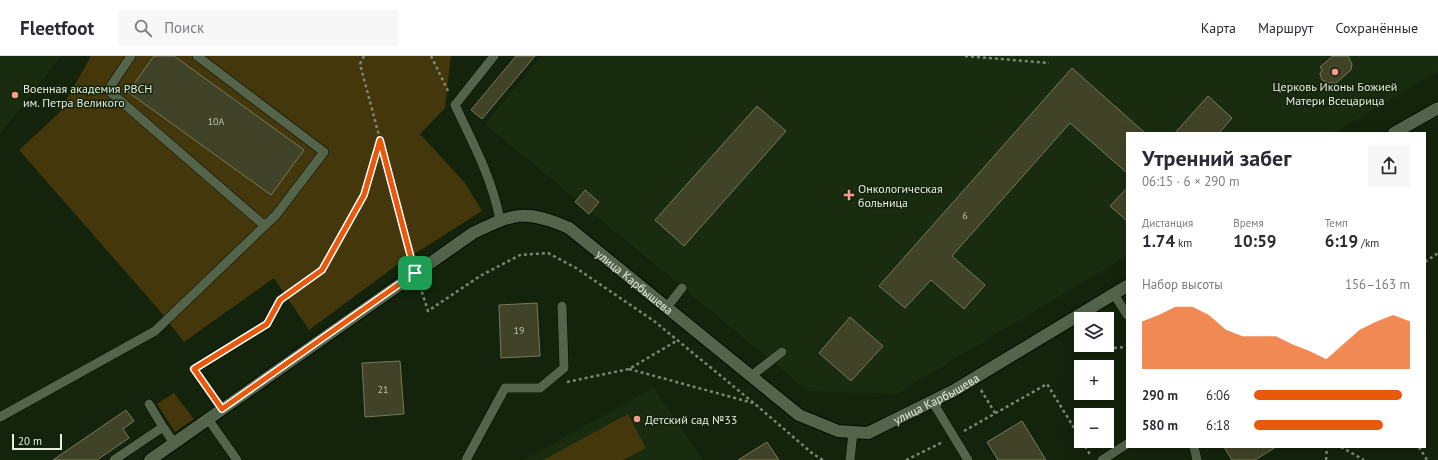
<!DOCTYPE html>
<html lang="ru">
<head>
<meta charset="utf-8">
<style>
  :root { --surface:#fff; --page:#f7f7f7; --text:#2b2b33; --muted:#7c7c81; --line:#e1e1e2; --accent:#ea580c }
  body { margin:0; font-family:"PT Sans",sans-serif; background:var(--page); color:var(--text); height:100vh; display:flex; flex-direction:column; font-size:15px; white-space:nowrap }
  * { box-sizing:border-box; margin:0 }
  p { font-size:13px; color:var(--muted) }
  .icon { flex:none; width:22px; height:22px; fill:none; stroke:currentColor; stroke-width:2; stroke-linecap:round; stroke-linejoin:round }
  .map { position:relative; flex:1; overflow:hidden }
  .details { position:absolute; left:1126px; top:76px; width:300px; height:316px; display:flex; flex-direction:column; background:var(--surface); border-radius:0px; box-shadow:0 4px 16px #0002 }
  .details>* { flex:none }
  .controls { position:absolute; left:1074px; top:256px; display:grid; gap:8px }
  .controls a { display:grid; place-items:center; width:40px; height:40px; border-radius:0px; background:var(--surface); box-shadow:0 4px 16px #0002; font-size:20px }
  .scale { position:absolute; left:12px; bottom:10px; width:50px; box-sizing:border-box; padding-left:4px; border:2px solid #e4eedf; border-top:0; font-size:11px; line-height:14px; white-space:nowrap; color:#e4eedf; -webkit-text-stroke:3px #14230c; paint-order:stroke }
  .pin { position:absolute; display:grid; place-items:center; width:34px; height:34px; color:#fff; margin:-17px; border-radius:8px; box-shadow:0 2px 6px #0006 }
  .round { display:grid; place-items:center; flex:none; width:42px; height:42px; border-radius:0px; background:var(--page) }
  .overview { display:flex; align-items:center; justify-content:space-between; height:68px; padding:0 16px }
  h1 { font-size:22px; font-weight:700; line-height:30px }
  .stats { display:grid; grid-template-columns:repeat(3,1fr); gap:6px; height:68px; padding:4px 16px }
  .stats div { display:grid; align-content:center }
  .stats b { font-size:17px; font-weight:700 }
  .stats small { font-size:11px; font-weight:400 }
  .stats p { font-size:11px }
  .chart { height:112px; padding:8px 16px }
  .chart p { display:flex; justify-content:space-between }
  .chart svg { width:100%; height:72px; margin-top:4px; fill:var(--accent); opacity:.7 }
  ul { padding:0 16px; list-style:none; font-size:13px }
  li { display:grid; grid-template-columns:64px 48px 1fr; align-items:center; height:30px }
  li i { height:10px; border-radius:5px; background:var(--accent) }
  header { display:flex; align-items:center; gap:24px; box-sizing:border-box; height:56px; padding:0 20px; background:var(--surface); border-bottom:1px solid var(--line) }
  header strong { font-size:19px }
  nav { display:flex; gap:22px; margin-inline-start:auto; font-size:14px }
  .search { width:280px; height:36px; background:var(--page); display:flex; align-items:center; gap:10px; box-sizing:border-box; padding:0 14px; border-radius:0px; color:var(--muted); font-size:15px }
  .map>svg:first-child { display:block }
  .built { fill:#1a2c0f }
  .green { fill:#43370b }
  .building { fill:#404327; stroke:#757a5b }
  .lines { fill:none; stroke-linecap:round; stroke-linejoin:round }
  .lane-casing { stroke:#020c00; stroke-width:10 }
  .secondary-casing { stroke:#020c00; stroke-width:14 }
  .path { stroke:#7a8774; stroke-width:2.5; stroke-dasharray:3 3; stroke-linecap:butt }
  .lane { stroke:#53644a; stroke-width:9 }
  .secondary { stroke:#53644a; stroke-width:12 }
  .route-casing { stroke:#fff; stroke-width:8 }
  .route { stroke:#ea580c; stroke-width:5 }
  .poi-dot { fill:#f49d8d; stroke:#14230c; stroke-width:1.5 }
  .labels { text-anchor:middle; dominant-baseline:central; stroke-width:3; stroke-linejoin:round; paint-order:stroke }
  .number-label { font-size:10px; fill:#bbc3b1 }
  .poi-label { font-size:12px; fill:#e4eedf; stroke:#14230c; text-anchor:start }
  .street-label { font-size:12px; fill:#e4eedf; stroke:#14230c }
</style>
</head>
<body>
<header>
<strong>Fleetfoot</strong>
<div class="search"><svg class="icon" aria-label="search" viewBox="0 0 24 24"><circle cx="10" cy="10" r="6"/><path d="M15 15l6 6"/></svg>Поиск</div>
<nav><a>Карта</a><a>Маршрут</a><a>Сохранённые</a></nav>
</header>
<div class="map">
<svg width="1438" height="404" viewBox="0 0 1438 404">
  <rect width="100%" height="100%" fill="#14230c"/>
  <path class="built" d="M0,0H61L0,78Z
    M542,0H1438V15L1334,77H1127V200L896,338L808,335L485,68Z
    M654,332L703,404H523Z"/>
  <path class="green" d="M91,0H451L445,52L420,78L465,127L482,155L397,209L309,274L274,222L184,286L159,254L19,94L59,57Z
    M174,337L194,363L175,376L157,348Z
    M628,358L646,392L623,404H543Z"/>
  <path class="building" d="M154,0H174L304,94L271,139L128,36Z
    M516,0H535L482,63L471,54Z
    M1333,0H1348L1352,8L1351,14L1335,28L1333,26L1329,27L1322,24L1320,18L1322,14L1320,11Z
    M1072,12L1145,77H1127V117L1070,67L952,200L985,229L964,253L931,224L905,252L879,230Z
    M1208,40L1232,62L1219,77H1175Z
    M757,50L786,75L684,190L655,164Z
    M1127,132V165L1110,150Z
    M585,134L599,146L589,158L575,146Z
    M537,247L540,300L501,302L499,249Z
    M850,261L883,290L851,325L819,297Z
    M400,305L404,358L365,361L362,307Z
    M126,354L134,365L123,373L129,382L97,404H53Z
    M1022,365L1046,404H998L987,386Z
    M767,386L779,404H738Z
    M1224,391H1276L1255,404H1232Z"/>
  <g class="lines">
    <defs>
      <path id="lane" d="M131,0L108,34L265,170
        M494,0L455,49C473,87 492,122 500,164
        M1114,238L1127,259
        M667,251L682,232
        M751,320L782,296
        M932,345L968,404
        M149,348L163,371
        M222,353L194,313L267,268
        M0,361L155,275L276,159L324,96L197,0
        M208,363L237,404
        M1194,391L1197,404
        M114,404L163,371L174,387
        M466,404L505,332H540L564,312L562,250
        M850,404L853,376
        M1102,404L1127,388"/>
      <g id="secondary">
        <path d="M1394,77L1438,52"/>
        <path id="s1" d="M150,404L473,177C514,157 526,153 569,172L799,359L838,375L868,377L953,335L1127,230"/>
      </g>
    </defs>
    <use href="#lane" class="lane-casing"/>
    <use href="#secondary" class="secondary-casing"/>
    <path class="path" d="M364,0L360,8L412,204
      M431,0L449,37
      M965,0L1049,7
      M1425,206L1438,197
      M420,230L428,255L480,220L520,199L548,197L576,212L654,265L755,348L813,398L823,404
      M273,257L280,244L322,214L364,139L380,85
      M1102,293L1127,291
      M629,313L753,347
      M567,326L629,313L678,284
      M981,334L995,357
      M964,375L1047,328L1081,383
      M1082,385L1091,400
      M1341,391L1364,404
      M1419,391L1427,404
      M906,404L943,386
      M1326,404L1327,391"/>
    <use href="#lane" class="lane"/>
    <use href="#secondary" class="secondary"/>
  </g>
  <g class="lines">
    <defs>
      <path id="route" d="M380,84L415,217L222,353L194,313L267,268L280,244L322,214L364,139Z"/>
    </defs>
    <use href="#route" class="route-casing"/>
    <use href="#route" class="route"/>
  </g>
  <g class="poi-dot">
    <circle cx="1335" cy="16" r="4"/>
    <circle cx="15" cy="39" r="4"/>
    <path d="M847 133h4v4h4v4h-4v4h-4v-4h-4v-4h4z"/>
    <circle cx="637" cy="363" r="4"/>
  </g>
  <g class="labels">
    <g class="number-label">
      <text x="216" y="65">10А</text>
      <text x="965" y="159">6</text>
      <text x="519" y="274">19</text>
      <text x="383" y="333">21</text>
    </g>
    <g class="poi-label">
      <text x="1335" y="30" text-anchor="middle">Церковь Иконы Божией<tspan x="1335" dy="14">Матери Всецарица</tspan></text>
      <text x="23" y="32">Военная академия РВСН<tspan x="23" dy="14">им. Петра Великого</tspan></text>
      <text x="858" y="132">Онкологическая<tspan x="858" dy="14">больница</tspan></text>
      <text x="645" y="363">Детский сад №33</text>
    </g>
    <g class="street-label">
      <text stroke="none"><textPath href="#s1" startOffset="581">улица Карбышева</textPath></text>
      <text stroke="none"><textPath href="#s1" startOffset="941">улица Карбышева</textPath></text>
    </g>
  </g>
</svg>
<div class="controls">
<a><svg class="icon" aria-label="layers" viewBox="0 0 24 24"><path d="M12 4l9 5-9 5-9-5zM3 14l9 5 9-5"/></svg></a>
<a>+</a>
<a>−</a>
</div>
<div class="scale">20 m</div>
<div class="pin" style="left:415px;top:217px;background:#1e9e55"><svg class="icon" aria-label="arrive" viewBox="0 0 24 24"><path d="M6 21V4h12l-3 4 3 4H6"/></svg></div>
<section class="details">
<div class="overview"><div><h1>Утренний забег</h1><p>06:15 · 6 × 290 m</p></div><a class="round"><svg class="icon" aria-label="share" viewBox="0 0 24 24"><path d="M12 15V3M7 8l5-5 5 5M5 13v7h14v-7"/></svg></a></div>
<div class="stats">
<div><p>Дистанция</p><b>1.74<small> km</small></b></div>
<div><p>Время</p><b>10:59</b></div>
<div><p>Темп</p><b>6:19<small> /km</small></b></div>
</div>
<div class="chart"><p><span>Набор высоты</span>156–163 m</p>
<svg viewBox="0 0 160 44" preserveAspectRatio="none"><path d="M0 44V15L10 11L20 6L30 6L40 11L50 20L60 24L70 24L80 24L90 29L100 33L110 38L120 29L130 20L140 15L150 11L160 15V44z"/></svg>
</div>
<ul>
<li><b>290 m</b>6:06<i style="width:95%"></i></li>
<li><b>580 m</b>6:18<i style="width:83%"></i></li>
</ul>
</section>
</div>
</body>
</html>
